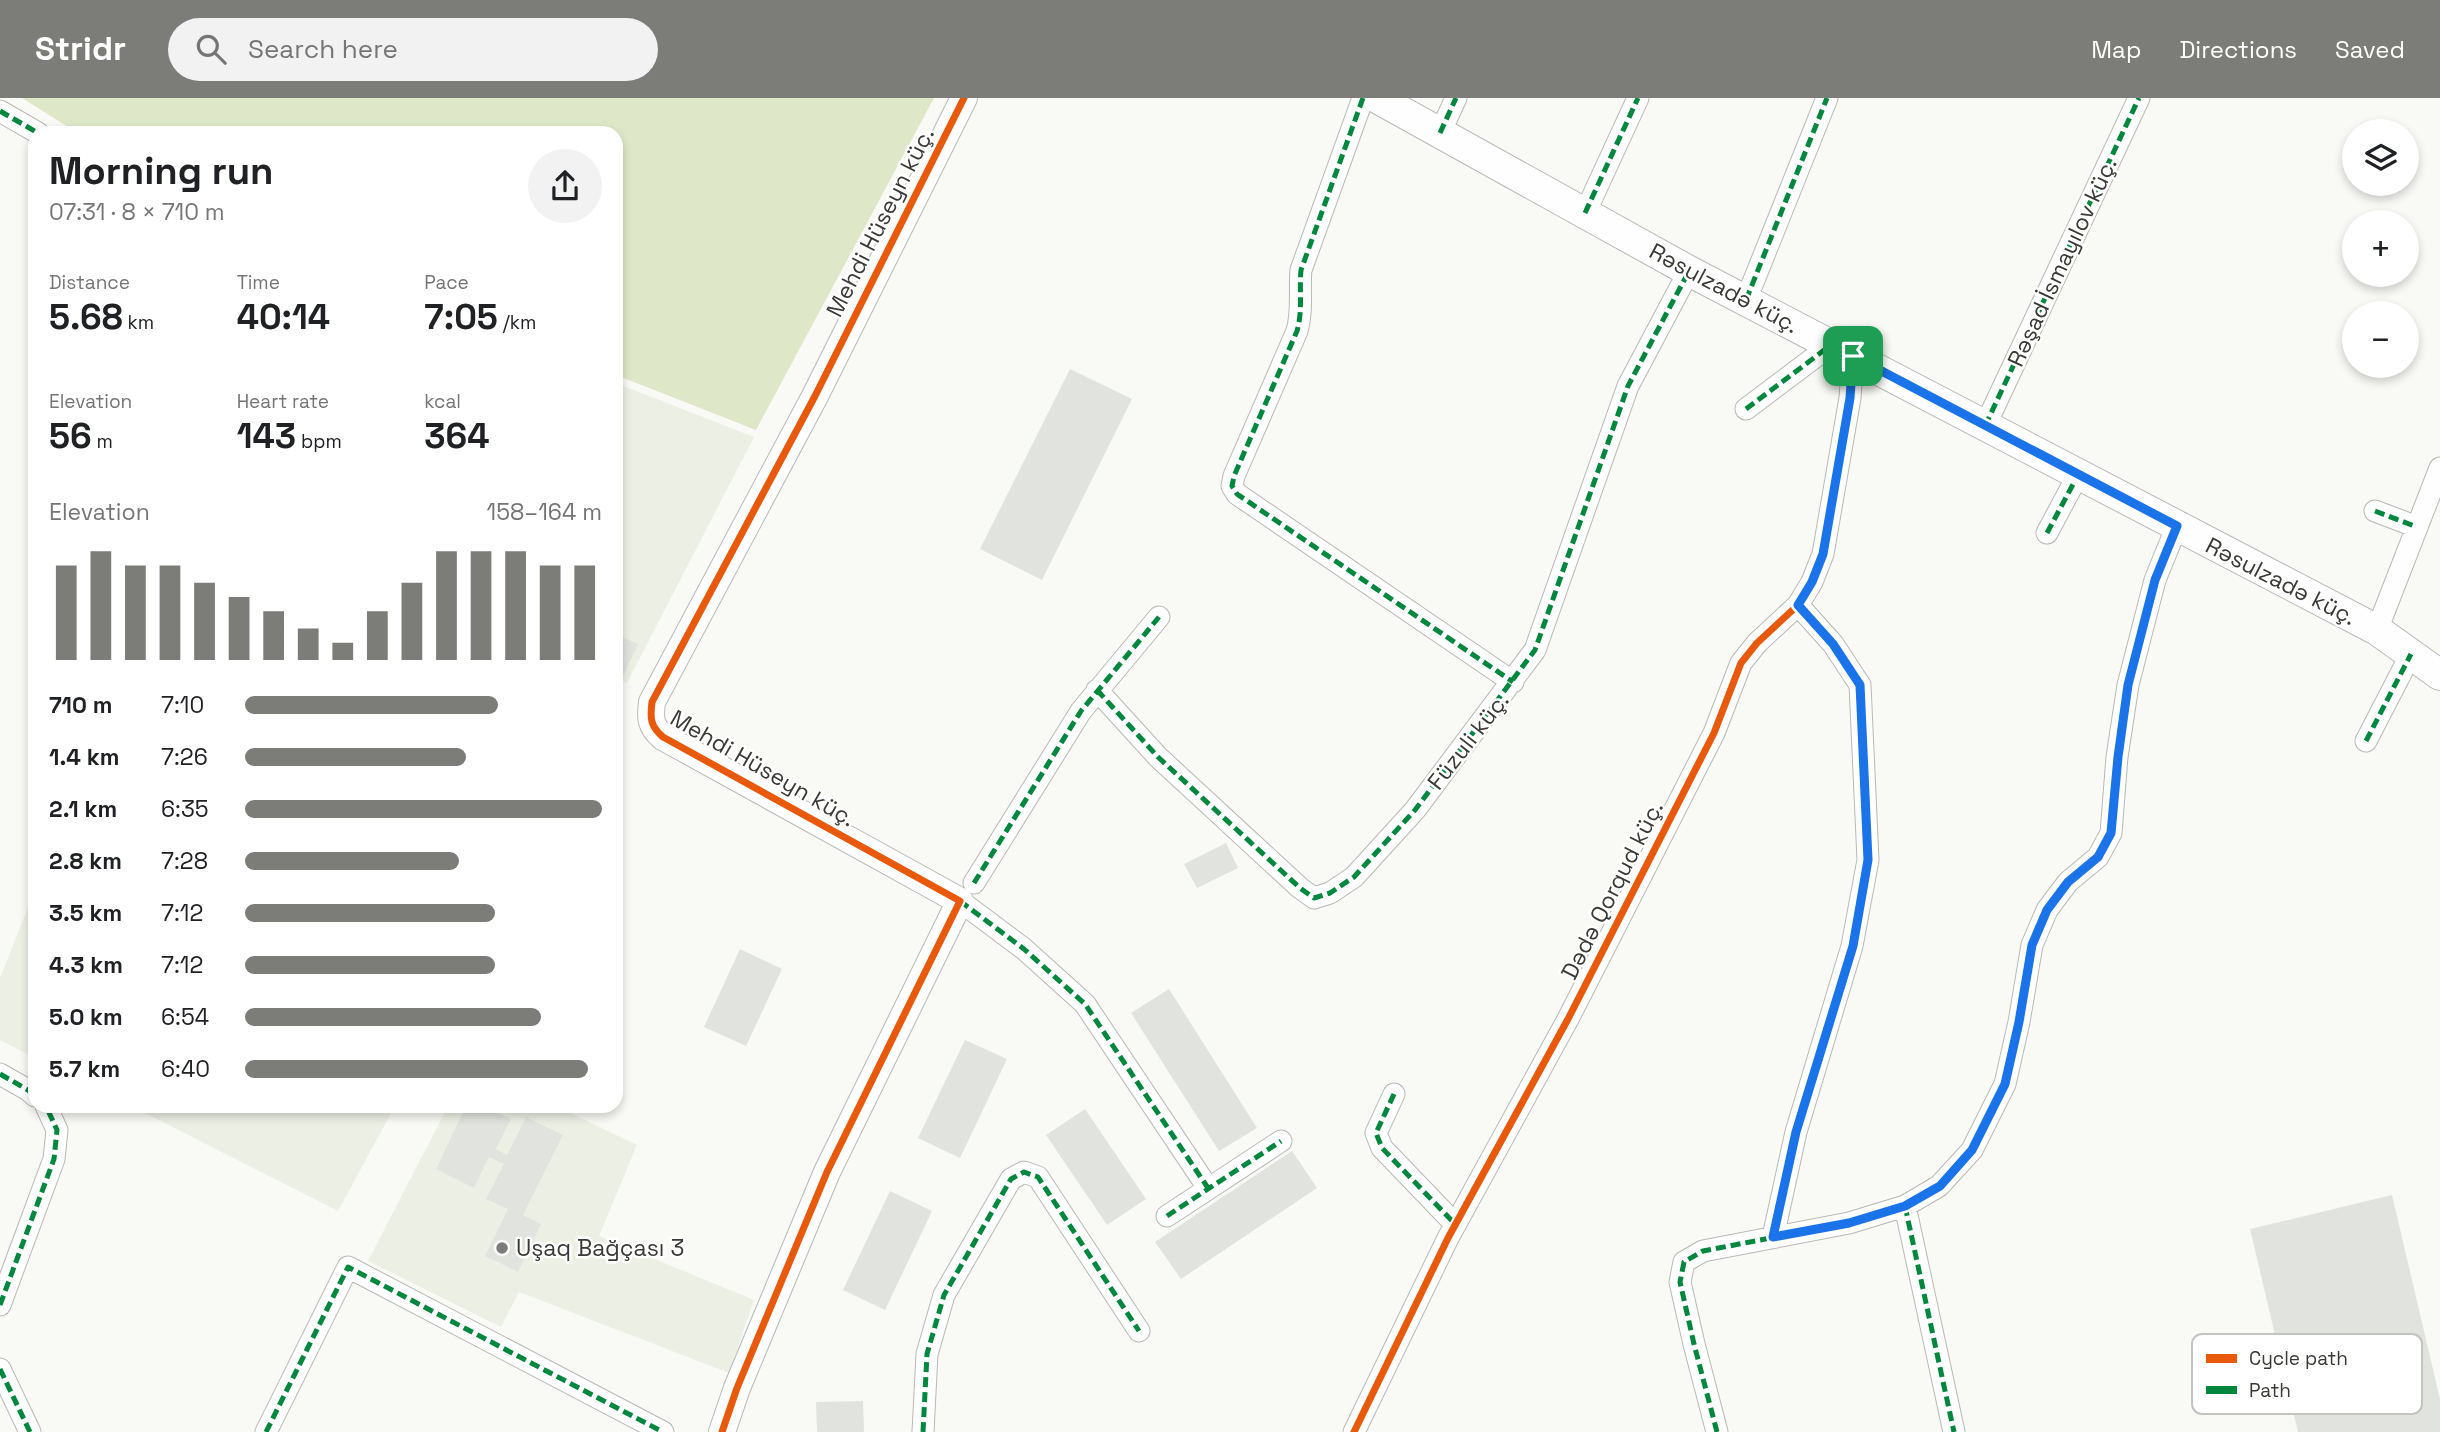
<!DOCTYPE html>
<html lang="en">
<head>
<meta charset="utf-8">
<style>
  :root { --surface:#fff; --page:#f2f2f2; --text:#202124; --muted:#757577; --accent:#7c7d78 }
  body { margin:0; font-family:"Space Grotesk",sans-serif; background:var(--page); color:var(--text); height:100vh; display:flex; flex-direction:column; font-size:26px; white-space:nowrap }
  * { box-sizing:border-box; margin:0 }
  p { font-size:23px; color:var(--muted) }
  .icon { flex:none; width:38px; height:38px; fill:none; stroke:currentColor; stroke-width:2; stroke-linecap:round; stroke-linejoin:round }
  .map { position:relative; flex:1; overflow:hidden }
  .panel { position:absolute; left:28px; top:28px; width:595px; height:987px; display:flex; flex-direction:column; background:var(--surface); border-radius:21px; box-shadow:0 4px 10px #0003 }
  .panel>* { flex:none }
  .controls { position:absolute; left:2342px; top:21px; display:grid; gap:14px }
  .controls a { display:grid; place-items:center; width:77px; height:77px; border-radius:50%; background:var(--surface); box-shadow:0 4px 10px #0003; font-size:35px }
  .pin { position:absolute; display:grid; place-items:center; width:60px; height:60px; color:#fff; margin:-30px; border-radius:14px; box-shadow:0 4px 10px #0006 }
  .round { display:grid; place-items:center; flex:none; width:74px; height:74px; border-radius:37px; background:var(--page) }
  .summary { display:flex; align-items:center; justify-content:space-between; height:119px; padding:0 21px }
  h1 { font-size:38px; font-weight:700; line-height:52px }
  .figures { display:grid; grid-template-columns:repeat(3,1fr); gap:10px; height:119px; padding:7px 21px }
  .figures div { display:grid; align-content:center }
  .figures b { font-size:35px; font-weight:700 }
  .figures small { font-size:19px; font-weight:400 }
  .figures p { font-size:19px }
  .chart { height:196px; padding:14px 21px }
  .chart p { display:flex; justify-content:space-between }
  .chart svg { width:100%; height:126px; margin-top:7px; stroke:var(--accent); stroke-width:6 }
  ul { padding:0 21px; list-style:none; font-size:23px }
  li { display:grid; grid-template-columns:112px 84px 1fr; align-items:center; height:52px }
  li i { height:18px; border-radius:9px; background:var(--accent) }
  header { display:flex; align-items:center; gap:42px; box-sizing:border-box; height:98px; padding:0 35px; background:var(--accent); color:#fff }
  header strong { font-size:33px }
  nav { display:flex; gap:38px; margin-inline-start:auto; font-size:24px }
  .search { width:490px; height:63px; background:var(--page); display:flex; align-items:center; gap:18px; box-sizing:border-box; padding:0 24px; border-radius:38px; color:var(--muted); font-size:26px }
  .map>svg:first-child { display:block }
  .built { fill:#ecf0e4 }
  .green { fill:#dee7c7 }
  .building { fill:#e1e3df }
  .lines { fill:none; stroke-linecap:round; stroke-linejoin:round }
  .minor-casing { stroke:#b8b9b4; stroke-width:23 }
  .tertiary-casing { stroke:#b8b9b4; stroke-width:28 }
  .secondary-casing { stroke:#b8b9b4; stroke-width:32 }
  .minor { stroke:#fefefe; stroke-width:21 }
  .tertiary { stroke:#fefefe; stroke-width:26 }
  .secondary { stroke:#fefefe; stroke-width:30 }
  .quiet { stroke:#00873e; stroke-width:5; stroke-dasharray:10 5; stroke-linecap:butt }
  .cycleway-casing { stroke:#fff; stroke-width:11 }
  .cycleway { stroke:#e8590c; stroke-width:7 }
  .route-casing { stroke:#fff; stroke-width:14 }
  .route { stroke:#1a73e8; stroke-width:9 }
  .poi-dot { fill:#7c7d78; stroke:#fff; stroke-width:2.5 }
  .labels { text-anchor:middle; dominant-baseline:central; stroke-width:5; stroke-linejoin:round; paint-order:stroke }
  .street-label { font-size:23px; fill:#383a35; stroke:#fff }
  .poi-label { font-size:23px; fill:#383a35; stroke:#fff; text-anchor:start }
  .key { fill:#fff; stroke:#c3c4c2; stroke-width:2 }
  .key-label { font-size:19px; fill:#383a35 }
</style>
</head>
<body>
<header>
<strong>Stridr</strong>
<div class="search"><svg class="icon" aria-label="search" viewBox="0 0 24 24"><circle cx="10" cy="10" r="6"/><path d="M15 15l6 6"/></svg>Search here</div>
<nav><a>Map</a><a>Directions</a><a>Saved</a></nav>
</header>
<div class="map">
<svg width="2440" height="1334" viewBox="0 0 2440 1334">
  <rect width="100%" height="100%" fill="#f9faf5"/>
  <path class="built" d="M616,285L754,339L627,585L616,580Z
    M35,792V960L0,942V880Z
    M131,1008H395L338,1113Z
    M448,1008H556L637,1047L599,1138L754,1202L729,1275L519,1194L501,1229L368,1163Z"/>
  <path class="green" d="M22,0H934L756,332L616,277V35H78Z"/>
  <path class="building" d="M1070,271L1132,301L1042,482L980,451Z
    M616,536L638,546L624,576L616,572Z
    M1226,745L1238,770L1197,790L1184,766Z
    M740,851L782,871L746,948L704,929Z
    M1169,891L1257,1030L1219,1053L1131,915Z
    M965,942L1007,961L960,1060L918,1040Z
    M466,1008H484L511,1021L496,1051L507,1057L526,1019L563,1037L523,1117L541,1126L518,1174L485,1158L508,1111L486,1101L504,1066L489,1059L474,1090L436,1071Z
    M1085,1011L1146,1101L1107,1127L1046,1037Z
    M1292,1053L1317,1090L1181,1181L1155,1144Z
    M890,1093L932,1113L885,1212L843,1192Z
    M2392,1097L2440,1301V1334H2298L2250,1131Z
    M863,1303L864,1334H817L816,1304Z"/>
  <g class="lines">
    <defs>
      <path id="minor" d="M1363,0L1301,172C1299,193 1303,212 1297,233L1234,378L1232,388L1237,396L1513,584
        M0,13L38,35
        M1440,35L1456,0
        M1585,115L1638,0
        M1746,202L1827,0
        M1746,311L1831,247
        M1985,328L2139,0
        M2375,413L2417,429
        M2047,435L2078,377
        M2377,532L2440,370
        M1097,592L1158,659L1300,790L1314,800L1330,795L1354,779L1415,712L1535,552L1628,288L1689,173
        M2366,643L2411,556
        M974,785L1081,613L1159,519
        M960,803L1024,851L1085,906L1208,1090
        M0,976L28,992L35,998
        M1394,996L1376,1035L1382,1050L1455,1126
        M1905,1108L1954,1334
        M1167,1118L1281,1043
        M1773,1139L1796,1034L1852,848L1868,762L1860,587L1833,546L1798,507
        M0,1207L54,1061L57,1032L46,1008
        M0,1271L30,1334
        M266,1334L348,1169L663,1334
        M923,1334L927,1256L944,1197L1011,1081L1024,1074L1038,1079L1139,1233
        M1354,1334L1448,1140L1568,921L1714,635L1741,565L1757,545L1798,507L1812,484L1823,456L1850,300L1853,258
        M1717,1334L1694,1246L1680,1184L1684,1164L1703,1153L1849,1125L1905,1108L1939,1088L1972,1052L2005,986L2019,924L2032,847L2047,812L2068,784L2098,759L2111,735L2117,659L2128,587L2155,482L2177,428"/>
      <path id="tertiary" d="M722,1334L737,1290L827,1074L960,803L663,639C650,628 650,620 652,604L815,298L964,0"/>
      <path id="secondary" d="M1377,0L1689,173L2377,532L2440,577"/>
    </defs>
    <use href="#minor" class="minor-casing"/>
    <use href="#tertiary" class="tertiary-casing"/>
    <use href="#secondary" class="secondary-casing"/>
    <use href="#minor" class="minor"/>
    <use href="#tertiary" class="tertiary"/>
    <use href="#secondary" class="secondary"/>
    <path class="quiet" d="M1363,0L1301,172C1299,193 1303,212 1297,233L1234,378L1232,388L1237,396L1513,584
      M0,13L38,35
      M1440,35L1456,0
      M1585,115L1638,0
      M1746,202L1827,0
      M1746,311L1831,247
      M1985,328L2139,0
      M2375,413L2417,429
      M2047,435L2078,377
      M1097,592L1158,659L1300,790L1314,800L1330,795L1354,779L1415,712L1535,552L1628,288L1689,173
      M2366,643L2411,556
      M974,785L1081,613L1159,519
      M960,803L1024,851L1085,906L1208,1090
      M0,976L28,992L35,998
      M1394,996L1376,1035L1382,1050L1455,1126
      M1905,1108L1954,1334
      M1167,1118L1281,1043
      M1773,1139L1796,1034L1852,848L1868,762L1860,587L1833,546L1798,507
      M0,1207L54,1061L57,1032L46,1008
      M0,1271L30,1334
      M266,1334L348,1169L663,1334
      M923,1334L927,1256L944,1197L1011,1081L1024,1074L1038,1079L1139,1233
      M1717,1334L1694,1246L1680,1184L1684,1164L1703,1153L1849,1125L1905,1108L1939,1088L1972,1052L2005,986L2019,924L2032,847L2047,812L2068,784L2098,759L2111,735L2117,659L2128,587L2155,482L2177,428"/>
    <defs>
      <path id="cycleway" d="M722,1334L737,1290L827,1074L960,803L663,639C650,628 650,620 652,604L815,298L964,0
        M1354,1334L1448,1140L1568,921L1714,635L1741,565L1757,545L1798,507L1812,484L1823,456L1850,300L1853,258"/>
    </defs>
    <use href="#cycleway" class="cycleway-casing"/>
    <use href="#cycleway" class="cycleway"/>
  </g>
  <g class="lines">
    <defs>
      <path id="route" d="M1853,258L2177,428L2155,482L2128,587L2118,659L2111,735L2098,759L2068,784L2047,812L2032,847L2019,924L2005,986L1972,1052L1940,1088L1905,1108L1849,1125L1773,1139L1796,1034L1853,848L1868,762L1860,587L1833,546L1798,507L1812,484L1823,456L1850,300Z"/>
    </defs>
    <use href="#route" class="route-casing"/>
    <use href="#route" class="route"/>
  </g>
  <circle class="poi-dot" cx="502" cy="1150" r="7"/>
  <g class="labels">
    <g class="street-label">
      <text transform="translate(880 124) rotate(-63)">Mehdi Hüseyn küç.</text>
      <text transform="translate(2062 164) rotate(-65)">Rəşad İsmayılov küç.</text>
      <text transform="translate(1724 190) rotate(28)">Rəsulzadə küç.</text>
      <text transform="translate(2281 483) rotate(27)">Rəsulzadə küç.</text>
      <text transform="translate(1468 643) rotate(-52)">Füzuli küç.</text>
      <text transform="translate(763 670) rotate(30)">Mehdi Hüseyn küç.</text>
      <text transform="translate(1612 792) rotate(-63)">Dədə Qorqud küç.</text>
    </g>
    <g class="poi-label">
      <text x="516" y="1150">Uşaq Bağçası 3</text>
    </g>
  </g>
  <rect x="2192" y="1236" width="230" height="80" rx="10" class="key"/>
  <rect x="2206" y="1256" width="31" height="9" fill="#e8590c"/>
  <rect x="2206" y="1288" width="31" height="8" fill="#00873e"/>
  <g class="key-label">
    <text x="2249" y="1267">Cycle path</text>
    <text x="2249" y="1299">Path</text>
  </g>
</svg>
<div class="controls">
<a><svg class="icon" aria-label="layers" viewBox="0 0 24 24"><path d="M12 4l9 5-9 5-9-5zM3 14l9 5 9-5"/></svg></a>
<a>+</a>
<a>−</a>
</div>
<div class="pin" style="left:1853px;top:258px;background:#1e9e55"><svg class="icon" aria-label="arrive" viewBox="0 0 24 24"><path d="M6 21V4h12l-3 4 3 4H6"/></svg></div>
<section class="panel">
<div class="summary"><div><h1>Morning run</h1><p>07:31 · 8 × 710 m</p></div><a class="round"><svg class="icon" aria-label="share" viewBox="0 0 24 24"><path d="M12 15V3M7 8l5-5 5 5M5 13v7h14v-7"/></svg></a></div>
<div class="figures">
<div><p>Distance</p><b>5.68<small> km</small></b></div>
<div><p>Time</p><b>40:14</b></div>
<div><p>Pace</p><b>7:05<small> /km</small></b></div>
</div>
<div class="figures">
<div><p>Elevation</p><b>56<small> m</small></b></div>
<div><p>Heart rate</p><b>143<small> bpm</small></b></div>
<div><p>kcal</p><b>364</b></div>
</div>
<div class="chart"><p><span>Elevation</span>158–164 m</p>
<svg viewBox="0 0 160 44" preserveAspectRatio="none"><path d="M5 44V11M15 44V6M25 44V11M35 44V11M45 44V17M55 44V22M65 44V27M75 44V33M85 44V38M95 44V27M105 44V17M115 44V6M125 44V6M135 44V6M145 44V11M155 44V11"/></svg>
</div>
<ul>
<li><b>710 m</b>7:10<i style="width:71%"></i></li>
<li><b>1.4 km</b>7:26<i style="width:62%"></i></li>
<li><b>2.1 km</b>6:35<i style="width:100%"></i></li>
<li><b>2.8 km</b>7:28<i style="width:60%"></i></li>
<li><b>3.5 km</b>7:12<i style="width:70%"></i></li>
<li><b>4.3 km</b>7:12<i style="width:70%"></i></li>
<li><b>5.0 km</b>6:54<i style="width:83%"></i></li>
<li><b>5.7 km</b>6:40<i style="width:96%"></i></li>
</ul>
</section>
</div>
</body>
</html>
